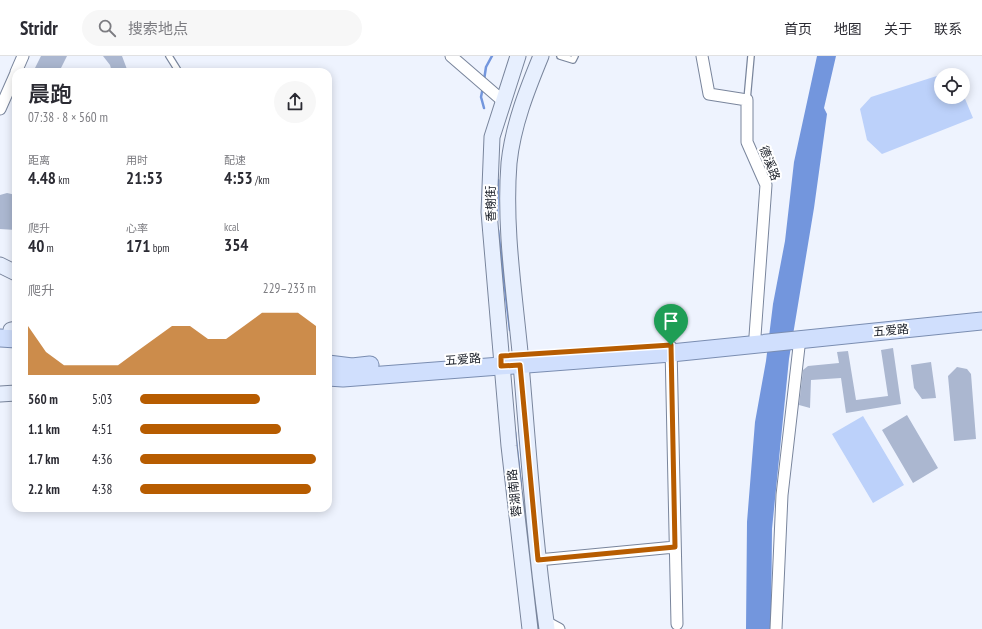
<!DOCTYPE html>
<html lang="zh">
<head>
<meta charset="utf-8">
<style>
  :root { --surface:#fff; --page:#f7f7f7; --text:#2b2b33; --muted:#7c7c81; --line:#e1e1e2; --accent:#b75c00 }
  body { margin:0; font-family:"PT Sans Narrow","Noto Sans SC",sans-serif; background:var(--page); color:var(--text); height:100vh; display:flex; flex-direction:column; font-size:15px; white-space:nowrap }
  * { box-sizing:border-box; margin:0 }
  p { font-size:13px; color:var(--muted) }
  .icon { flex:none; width:22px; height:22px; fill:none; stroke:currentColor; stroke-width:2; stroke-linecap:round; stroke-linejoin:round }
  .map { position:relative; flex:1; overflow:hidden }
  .panel { position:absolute; left:12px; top:12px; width:320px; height:444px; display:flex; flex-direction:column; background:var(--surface); border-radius:12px; box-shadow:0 2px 10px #0003 }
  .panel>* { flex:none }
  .tools { position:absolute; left:934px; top:12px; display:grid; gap:8px }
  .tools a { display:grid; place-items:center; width:36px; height:36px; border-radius:50%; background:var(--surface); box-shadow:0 2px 10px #0003; font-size:20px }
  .pin { position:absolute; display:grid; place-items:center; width:34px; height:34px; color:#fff; margin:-41px -17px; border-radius:50% 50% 50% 0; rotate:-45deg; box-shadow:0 0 4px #0007 }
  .pin .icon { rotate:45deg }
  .round { display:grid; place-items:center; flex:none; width:42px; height:42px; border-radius:21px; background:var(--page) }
  .headline { display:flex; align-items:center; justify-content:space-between; height:68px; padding:0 16px }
  h1 { font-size:22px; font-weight:600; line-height:30px }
  .metrics { display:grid; grid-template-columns:repeat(3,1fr); gap:6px; height:68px; padding:4px 16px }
  .metrics div { display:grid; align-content:center }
  .metrics b { font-size:17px; font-weight:600 }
  .metrics small { font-size:11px; font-weight:400 }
  .metrics p { font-size:11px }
  .chart { height:112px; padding:8px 16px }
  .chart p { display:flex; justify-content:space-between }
  .chart svg { width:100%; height:72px; margin-top:4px; fill:var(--accent); opacity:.7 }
  ul { padding:0 16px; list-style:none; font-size:13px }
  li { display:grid; grid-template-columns:64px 48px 1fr; align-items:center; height:30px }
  li i { height:10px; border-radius:5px; background:var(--accent) }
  header { display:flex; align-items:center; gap:24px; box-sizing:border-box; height:56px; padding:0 20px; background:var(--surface); border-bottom:1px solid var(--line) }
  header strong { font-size:19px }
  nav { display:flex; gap:22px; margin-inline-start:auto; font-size:14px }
  .search { width:280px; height:36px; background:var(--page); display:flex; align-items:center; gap:10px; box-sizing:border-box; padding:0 14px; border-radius:22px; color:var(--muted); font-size:15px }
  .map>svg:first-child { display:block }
  .green { fill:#bcd1fa }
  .water { fill:#7396dd }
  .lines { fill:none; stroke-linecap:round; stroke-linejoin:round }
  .stream { stroke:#7396dd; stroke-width:2.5 }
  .building { fill:#abb7d0 }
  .service-casing { stroke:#79859c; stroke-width:8 }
  .minor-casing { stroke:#79859c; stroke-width:13 }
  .secondary-casing { stroke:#79859c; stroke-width:17 }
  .primary-casing { stroke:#7a8db1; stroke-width:19 }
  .service { stroke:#fff; stroke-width:5.5 }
  .minor { stroke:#fff; stroke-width:11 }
  .secondary { stroke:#e7effe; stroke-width:15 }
  .primary { stroke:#d0dffd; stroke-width:17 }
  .route-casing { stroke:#fff; stroke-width:8 }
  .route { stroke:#b75c00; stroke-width:5 }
  .labels { text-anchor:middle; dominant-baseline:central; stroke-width:4; stroke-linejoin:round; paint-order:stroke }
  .street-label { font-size:12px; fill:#171c25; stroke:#fff }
</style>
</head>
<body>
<header>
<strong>Stridr</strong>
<div class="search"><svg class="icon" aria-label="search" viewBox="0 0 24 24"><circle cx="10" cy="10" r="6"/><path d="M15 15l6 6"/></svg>搜索地点</div>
<nav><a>首页</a><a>地图</a><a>关于</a><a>联系</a></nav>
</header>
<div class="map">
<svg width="982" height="573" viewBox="0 0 982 573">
  <rect width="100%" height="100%" fill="#eef3fe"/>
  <path class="green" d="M943,18L945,19H941V41H963V38L973,62L882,98L867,84L860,53L871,41Z
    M863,360L904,429L873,447L832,378Z"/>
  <path class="water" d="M817,0H836L824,52L827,58L814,152L789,303L772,473L771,573H746L747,466L755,366L766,305L773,248L785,185L794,106Z"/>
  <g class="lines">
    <path class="stream" d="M484,24L486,11L492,0
      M483,31L481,41L484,52
      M497,165L498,124
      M498,174L510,274
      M515,376L521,430
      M531,515L536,558"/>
  </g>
  <path class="building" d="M41,0H67L59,16H33Z
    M103,0H122L128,16H112L110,9Z
    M7,137L16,139V174L0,173V139Z
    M893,292L901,348L846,357L841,322L811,324L810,352L799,349L803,314L808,310L839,307L837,296L848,295L856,344L888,340L881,294Z
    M931,306L936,342L922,343L914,332L911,309Z
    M957,311L967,313L971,318L976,383L954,385L948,320Z
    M907,359L938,412L913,427L882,374Z"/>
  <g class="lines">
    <defs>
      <path id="service" d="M169,0L179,16
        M560,0L573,4L575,0
        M747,44L751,0"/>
      <path id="minor" d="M451,0L503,45
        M702,0L709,38L747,44V86L766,129L755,280
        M16,16L23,0
        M0,53L16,17
        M671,291L677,568
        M538,504L675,491
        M546,566L559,573
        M776,573L782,439L800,282"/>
      <path id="secondary" d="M518,0L492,81L489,156L509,390L530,573
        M541,0C527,34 513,69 509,107C504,170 514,234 520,296C528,389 534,481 547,573
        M0,209L16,217
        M11,274L16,273
        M0,338L16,337"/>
      <path id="primary" d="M0,282L16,283
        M328,308L352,311L370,309
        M328,321L343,322L671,297L982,265"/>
    </defs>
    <use href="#service" class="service-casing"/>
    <use href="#minor" class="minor-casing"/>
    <use href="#secondary" class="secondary-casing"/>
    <use href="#primary" class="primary-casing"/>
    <use href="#service" class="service"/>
    <use href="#minor" class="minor"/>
    <use href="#secondary" class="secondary"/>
    <use href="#primary" class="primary"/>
  </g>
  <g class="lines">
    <defs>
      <path id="route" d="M671,289L675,491L538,504L520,309L501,310V300Z"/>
    </defs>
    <use href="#route" class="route-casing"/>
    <use href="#route" class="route"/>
  </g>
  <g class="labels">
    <g class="street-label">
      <text transform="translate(770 107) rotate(69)">德溪路</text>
      <text transform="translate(490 148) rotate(-90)">香榭街</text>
      <text transform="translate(891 274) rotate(-5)">五爱路</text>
      <text transform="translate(463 303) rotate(-4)">五爱路</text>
      <text transform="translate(514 437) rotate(-96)">蓉湖南路</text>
    </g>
  </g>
</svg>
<div class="tools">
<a><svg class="icon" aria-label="locate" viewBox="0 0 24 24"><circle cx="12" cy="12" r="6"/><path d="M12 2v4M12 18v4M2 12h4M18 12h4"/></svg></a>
</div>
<div class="pin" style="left:671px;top:289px;background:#1e9e55"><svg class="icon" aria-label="arrive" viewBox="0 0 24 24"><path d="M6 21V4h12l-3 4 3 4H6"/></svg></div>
<section class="panel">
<div class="headline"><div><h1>晨跑</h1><p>07:38 · 8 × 560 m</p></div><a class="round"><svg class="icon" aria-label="share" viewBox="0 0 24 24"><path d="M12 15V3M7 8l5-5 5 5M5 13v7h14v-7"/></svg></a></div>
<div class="metrics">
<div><p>距离</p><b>4.48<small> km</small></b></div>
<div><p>用时</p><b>21:53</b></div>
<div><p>配速</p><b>4:53<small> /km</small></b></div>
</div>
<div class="metrics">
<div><p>爬升</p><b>40<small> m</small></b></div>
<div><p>心率</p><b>171<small> bpm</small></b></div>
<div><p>kcal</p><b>354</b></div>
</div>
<div class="chart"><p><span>爬升</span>229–233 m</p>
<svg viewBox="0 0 160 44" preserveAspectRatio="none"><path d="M0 44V14L10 30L20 38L30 38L40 38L50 38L60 30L70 22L80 14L90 14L100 22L110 22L120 14L130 6L140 6L150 6L160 14V44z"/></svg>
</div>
<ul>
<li><b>560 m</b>5:03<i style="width:68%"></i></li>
<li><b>1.1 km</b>4:51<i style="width:80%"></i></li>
<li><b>1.7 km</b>4:36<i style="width:100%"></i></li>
<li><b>2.2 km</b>4:38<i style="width:97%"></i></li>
</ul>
</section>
</div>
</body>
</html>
